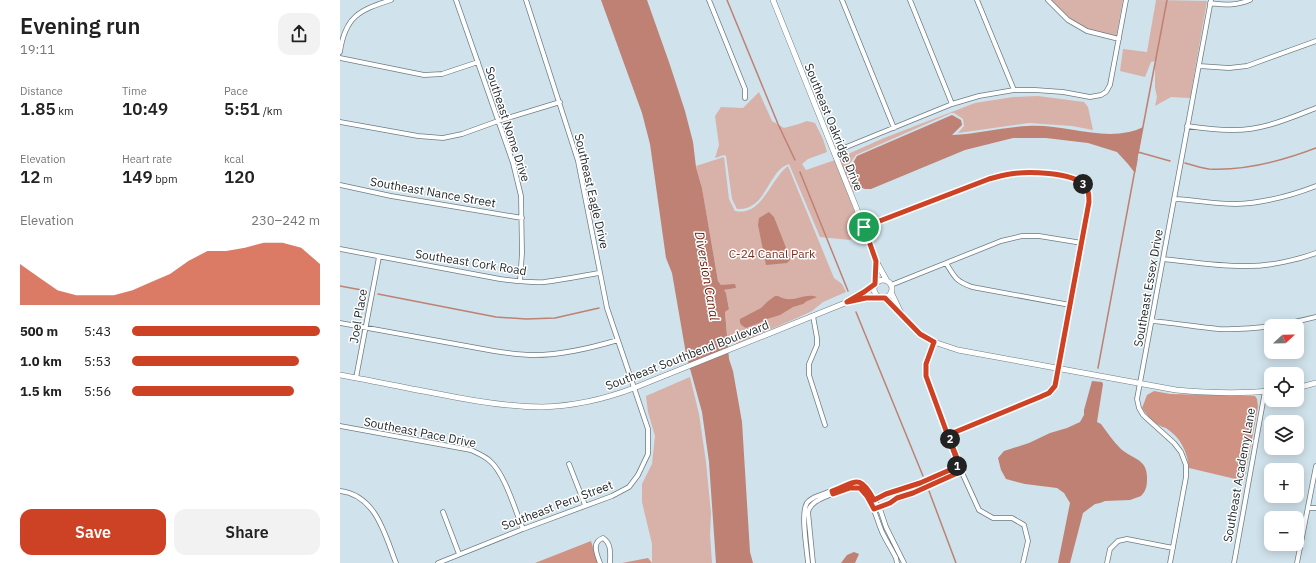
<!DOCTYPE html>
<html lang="en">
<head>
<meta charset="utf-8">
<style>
  :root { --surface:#fff; --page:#f2f2f2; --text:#222; --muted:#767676; --accent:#cd4224 }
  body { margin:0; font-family:"IBM Plex Sans",sans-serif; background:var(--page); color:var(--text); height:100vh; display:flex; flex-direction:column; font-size:15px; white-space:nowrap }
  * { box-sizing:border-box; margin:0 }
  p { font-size:13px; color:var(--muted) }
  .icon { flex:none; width:22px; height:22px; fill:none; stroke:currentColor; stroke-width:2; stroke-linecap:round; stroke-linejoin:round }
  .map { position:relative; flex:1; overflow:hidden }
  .side { display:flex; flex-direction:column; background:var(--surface); width:340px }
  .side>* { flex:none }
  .needle { width:26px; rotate:68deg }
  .tools { position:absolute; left:924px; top:319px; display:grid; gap:8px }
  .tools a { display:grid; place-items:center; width:40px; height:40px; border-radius:8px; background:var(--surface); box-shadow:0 2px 10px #0003; font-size:20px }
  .pin { position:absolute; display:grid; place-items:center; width:34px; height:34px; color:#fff; margin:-17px; border:2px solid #fff; border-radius:50%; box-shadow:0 1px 4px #0007 }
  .km { position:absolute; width:20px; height:20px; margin:-10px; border-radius:50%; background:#222; color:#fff; font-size:11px; line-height:20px; text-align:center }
  .round { display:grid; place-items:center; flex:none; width:42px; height:42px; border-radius:12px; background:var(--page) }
  .overview { display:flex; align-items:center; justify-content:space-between; height:68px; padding:0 20px }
  h1 { font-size:22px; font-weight:600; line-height:30px }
  .figures { display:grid; grid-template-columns:repeat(3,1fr); gap:6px; height:68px; padding:4px 20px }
  .figures div { display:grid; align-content:center }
  .figures b { font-size:17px; font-weight:600 }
  .figures small { font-size:11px; font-weight:400 }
  .figures p { font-size:11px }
  .chart { height:112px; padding:8px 20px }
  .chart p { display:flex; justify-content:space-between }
  .chart svg { width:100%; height:72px; margin-top:4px; fill:var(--accent); opacity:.7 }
  .primary-button { display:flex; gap:8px; margin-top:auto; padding:8px 20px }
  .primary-button a { flex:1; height:46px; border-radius:12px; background:var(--accent); color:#fff; font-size:16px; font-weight:600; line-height:46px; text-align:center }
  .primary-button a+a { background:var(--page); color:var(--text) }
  ul { padding:0 20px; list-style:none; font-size:13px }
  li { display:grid; grid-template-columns:64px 48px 1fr; align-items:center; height:30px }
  li i { height:10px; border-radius:5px; background:var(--accent) }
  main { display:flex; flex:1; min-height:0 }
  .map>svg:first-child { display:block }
  .green { fill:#d8b1a8 }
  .forest { fill:#d09283 }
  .water { fill:#be8173 }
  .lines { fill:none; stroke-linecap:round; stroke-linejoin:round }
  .stream { stroke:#be8173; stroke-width:1.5 }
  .minor-casing { stroke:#6d7d85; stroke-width:5.5 }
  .tertiary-casing { stroke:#6d7d85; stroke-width:6 }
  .minor { stroke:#fff; stroke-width:4 }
  .tertiary { stroke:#fff; stroke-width:5 }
  .route-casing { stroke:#fff; stroke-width:8 }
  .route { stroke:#cd4224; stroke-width:5 }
  .labels { text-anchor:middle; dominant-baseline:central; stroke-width:3; stroke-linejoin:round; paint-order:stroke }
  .street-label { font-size:12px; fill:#1f2629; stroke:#fff }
  .park-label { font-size:12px; fill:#7b301f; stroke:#fff }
  .water-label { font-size:13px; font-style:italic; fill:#6e2313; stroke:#fff }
</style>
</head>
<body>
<main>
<section class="side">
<div class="overview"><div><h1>Evening run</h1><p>19:11</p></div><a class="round"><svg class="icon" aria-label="share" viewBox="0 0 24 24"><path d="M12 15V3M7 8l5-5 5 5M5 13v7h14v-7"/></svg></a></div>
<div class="figures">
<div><p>Distance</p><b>1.85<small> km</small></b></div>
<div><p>Time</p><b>10:49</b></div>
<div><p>Pace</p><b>5:51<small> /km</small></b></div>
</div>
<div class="figures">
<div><p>Elevation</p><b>12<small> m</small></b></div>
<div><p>Heart rate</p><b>149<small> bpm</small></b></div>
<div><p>kcal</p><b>120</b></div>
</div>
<div class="chart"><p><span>Elevation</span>230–242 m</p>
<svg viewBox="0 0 160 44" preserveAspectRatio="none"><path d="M0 44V19L10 27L20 35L30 38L40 38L50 38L60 35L70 30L80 25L90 17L100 11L110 11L120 9L130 6L140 6L150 9L160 19V44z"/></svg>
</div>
<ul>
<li><b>500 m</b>5:43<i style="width:100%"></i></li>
<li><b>1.0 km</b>5:53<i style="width:89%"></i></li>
<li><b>1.5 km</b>5:56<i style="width:86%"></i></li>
</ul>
<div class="primary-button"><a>Save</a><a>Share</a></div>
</section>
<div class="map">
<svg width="976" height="563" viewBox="0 0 976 563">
  <rect width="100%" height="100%" fill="#d0e2eb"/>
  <path class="green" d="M711,0H783L776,37L746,29L730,20Z
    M816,0L867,1L850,98L831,97L815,106L817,97L815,88V61L811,62L805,77L780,71L783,49L807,52Z
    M419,92L432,121L444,128L459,124L467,121L475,123L483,139L487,152L468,159L462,164L466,170L495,160L522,231L510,240L480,237L449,164C427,171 427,211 397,209L392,199L386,156L384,155L375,158L379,145L375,116L381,107L403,108Z
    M698,96L744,102L748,107L753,130L732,126L689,123L618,133L624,126L623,119L614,113H611L516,155L510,163C512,172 513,183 520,190L513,192L499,158L544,138L635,103L673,97Z
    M384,157L389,199L395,211C422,217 431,178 448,166L494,278L502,284L506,292L483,302L472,311L457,318L396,344L395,342L388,344L385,312L389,308L386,293L384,290L396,288L381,285L378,281L362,188L356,166Z
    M350,377L359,414L366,462L371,514L370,534L372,563H312V544L302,502V484L312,464L315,436L308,412L306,396Z"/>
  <path class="forest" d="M814,391L830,394L915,396L917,399L918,407L904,481L849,468C847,451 841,438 826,428C823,427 820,426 817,424C811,420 806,414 802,408L807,395Z
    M251,541L258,563H195Z
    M308,558L312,563H282Z"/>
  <path class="water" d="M261,0H307L330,65L345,111L353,142L356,167L362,188L378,281L381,285L395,284L396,288L384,290L386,293L389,309L385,312L389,359L393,371L402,422L410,552L413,563H376L369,462L362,412L346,354L332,273L326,258L310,144L302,113Z
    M612,115L621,120L622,125L612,135C638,134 663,127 688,126C722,124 756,139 789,132C794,131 799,129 803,127L795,173L788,164L777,152L748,143L706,138H673L625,150L531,189H525L520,187L515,176L513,163L517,156Z
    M429,212L434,217L450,258V260L447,263L426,265L418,225L419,218Z
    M435,296H438C453,305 464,292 477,297L467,301L463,304L453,307L440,315L427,319L419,323L406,328C402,326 399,324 400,319L421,308L427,302Z
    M752,381L762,382L763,384L757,422L761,424C767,432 773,441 780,448C791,459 808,458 807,479C807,486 806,491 801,496L790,500L765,501L760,503L755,504L743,513L730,563H718L730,503L724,493L717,488L685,484L666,479L661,470L658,458L664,451L689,443L710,433L727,428L740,422L744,415V410Z
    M514,552L519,554L515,563H501L507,555Z"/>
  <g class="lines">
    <path class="stream" d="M387,0L438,124L455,160
      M798,152L830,161
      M798,153L827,0
      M845,163C853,165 861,168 869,169C906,171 942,161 976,148
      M460,172L508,291
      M0,286L27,291
      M38,294L156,317L186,319L215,318L259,308
      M516,312L583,476
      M758,368L797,159
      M589,491L616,563"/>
    <defs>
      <path id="minor" d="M116,0L173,163L181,196L182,253L180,281
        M369,0L405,89V98
        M502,0L554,128
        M570,0L612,104
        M637,0L674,90
        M708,0L728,20L747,31L779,39
        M870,3C886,5 895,6 910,0
        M0,52C5,16 20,10 51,0
        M0,58L84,75L102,74L138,62
        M859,66L889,68L907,66L976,41
        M0,122L78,136L103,138L122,134L158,121L220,102
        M847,126C861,128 876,130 890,130C921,131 948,119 976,108
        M494,152L612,104L639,96L674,90H695L723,92L750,97L761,95L766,92L770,85L786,0
        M0,185L51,196L182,218
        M835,199C855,200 876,204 896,204C924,203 950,196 976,186
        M524,227L649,179C656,177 663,175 670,174C687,171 732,172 744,185C749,190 749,196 749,202L715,386L709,393L700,397L608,435
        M0,249L160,279C175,281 189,283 204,282C222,280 241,276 259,273
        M823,259C852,262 880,267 909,266C930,266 957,260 976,253
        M606,263C615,278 616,281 632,287L730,305
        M551,285L661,241L682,236H699L742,243
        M473,316L477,338V345L469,364V375L485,425
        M812,321C834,323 857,327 879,329C911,330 945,325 976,317
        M0,323L154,351C167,353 181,355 195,355C223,355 251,348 278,340
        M594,342L586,364V376L619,466L639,510L653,518H672L684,525L688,541L683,563
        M16,378L39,257
        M0,426L131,450C137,453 145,456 150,461C165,474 175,510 183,529
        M229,464L245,505
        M0,491C36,495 45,535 56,563
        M532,500L545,494L580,483L619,466
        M968,508H976
        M536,509L550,503L557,498L573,493L621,471
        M103,512L119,554
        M98,563L183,529L272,496L289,487L298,475L308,454V429L267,308L238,161L186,0
        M260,563C257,555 251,542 263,538C272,544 270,554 270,563
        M468,563C467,550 461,516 466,505C467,501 471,499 475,497L514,482L524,484L540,509L546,527L564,563
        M473,563L468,512C471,501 483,498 492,494C499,492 508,486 516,487C531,489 537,523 543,534C547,542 552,550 556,558L557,563
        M767,563L770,549L778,541L787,539L833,548
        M830,563L846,477V465L841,452L834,443L803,415L799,408L797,399L871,0
        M894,563L925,391
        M957,563L976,466"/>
      <path id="tertiary" d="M433,0L524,227L536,261L547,281
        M534 289a9 9 0 1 1 18 0a9 9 0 1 1-18 0Z
        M535,284L536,262
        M551,292L561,313
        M545,298L580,334L594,342L618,350L836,390C868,393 899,394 931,391
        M513,299L534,286
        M0,375C33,381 66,388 99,394C133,401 167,407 202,407C234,406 265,399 294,388L505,303L526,298L539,297
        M957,388L976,383"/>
    </defs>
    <use href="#minor" class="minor-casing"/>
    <use href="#tertiary" class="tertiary-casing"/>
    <use href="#minor" class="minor"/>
    <use href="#tertiary" class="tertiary"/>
  </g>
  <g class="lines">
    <defs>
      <path id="route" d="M524,227L536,261L535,284L524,292L507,302L526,298H545L580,334L594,342L586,364V376L619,466L580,483L546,494L534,500C519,472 515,483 492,491L493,494L510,488H520L527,496L534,509L550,503L557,498L573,493L622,471L608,435L700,397L709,393L715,386L749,202C749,196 749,190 744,185C732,172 687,171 670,174C663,175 656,177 649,179L524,227"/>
    </defs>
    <use href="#route" class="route-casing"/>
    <use href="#route" class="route"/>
  </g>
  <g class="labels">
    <g class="street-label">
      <text transform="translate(168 124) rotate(72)">Southeast Nome Drive</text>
      <text transform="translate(494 127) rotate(68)">Southeast Oakridge Drive</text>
      <text transform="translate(252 191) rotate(77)">Southeast Eagle Drive</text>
      <text transform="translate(93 192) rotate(10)">Southeast Nance Street</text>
      <text transform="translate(131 262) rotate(9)">Southeast Cork Road</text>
      <text transform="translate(808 288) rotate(-80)">Southeast Essex Drive</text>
      <text transform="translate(18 316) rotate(-80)">Joel Place</text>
      <text transform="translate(347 355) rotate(-21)">Southeast Southbend Boulevard</text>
      <text transform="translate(80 432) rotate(11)">Southeast Pace Drive</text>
      <text transform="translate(899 475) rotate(-80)">Southeast Academy Lane</text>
      <text transform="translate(217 505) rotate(-21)">Southeast Peru Street</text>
    </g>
    <g class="park-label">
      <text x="432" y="253">C-24 Canal Park</text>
    </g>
    <g class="water-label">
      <text transform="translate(367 276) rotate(80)">Diversion Canal</text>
    </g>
  </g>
</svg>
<div class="tools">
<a><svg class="needle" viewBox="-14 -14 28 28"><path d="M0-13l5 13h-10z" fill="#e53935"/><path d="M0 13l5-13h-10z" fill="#767676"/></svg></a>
<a><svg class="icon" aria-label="locate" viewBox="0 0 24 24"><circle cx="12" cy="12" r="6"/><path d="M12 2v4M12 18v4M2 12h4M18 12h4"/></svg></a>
<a><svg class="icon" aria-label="layers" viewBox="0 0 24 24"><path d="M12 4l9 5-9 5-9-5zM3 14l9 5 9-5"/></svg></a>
<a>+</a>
<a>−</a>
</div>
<div class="pin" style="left:524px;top:227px;background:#1e9e55"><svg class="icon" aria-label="arrive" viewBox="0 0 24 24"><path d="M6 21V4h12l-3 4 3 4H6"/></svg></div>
<b class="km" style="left:617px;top:466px">1</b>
<b class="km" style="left:610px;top:439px">2</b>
<b class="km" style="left:743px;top:184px">3</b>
</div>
</main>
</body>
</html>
